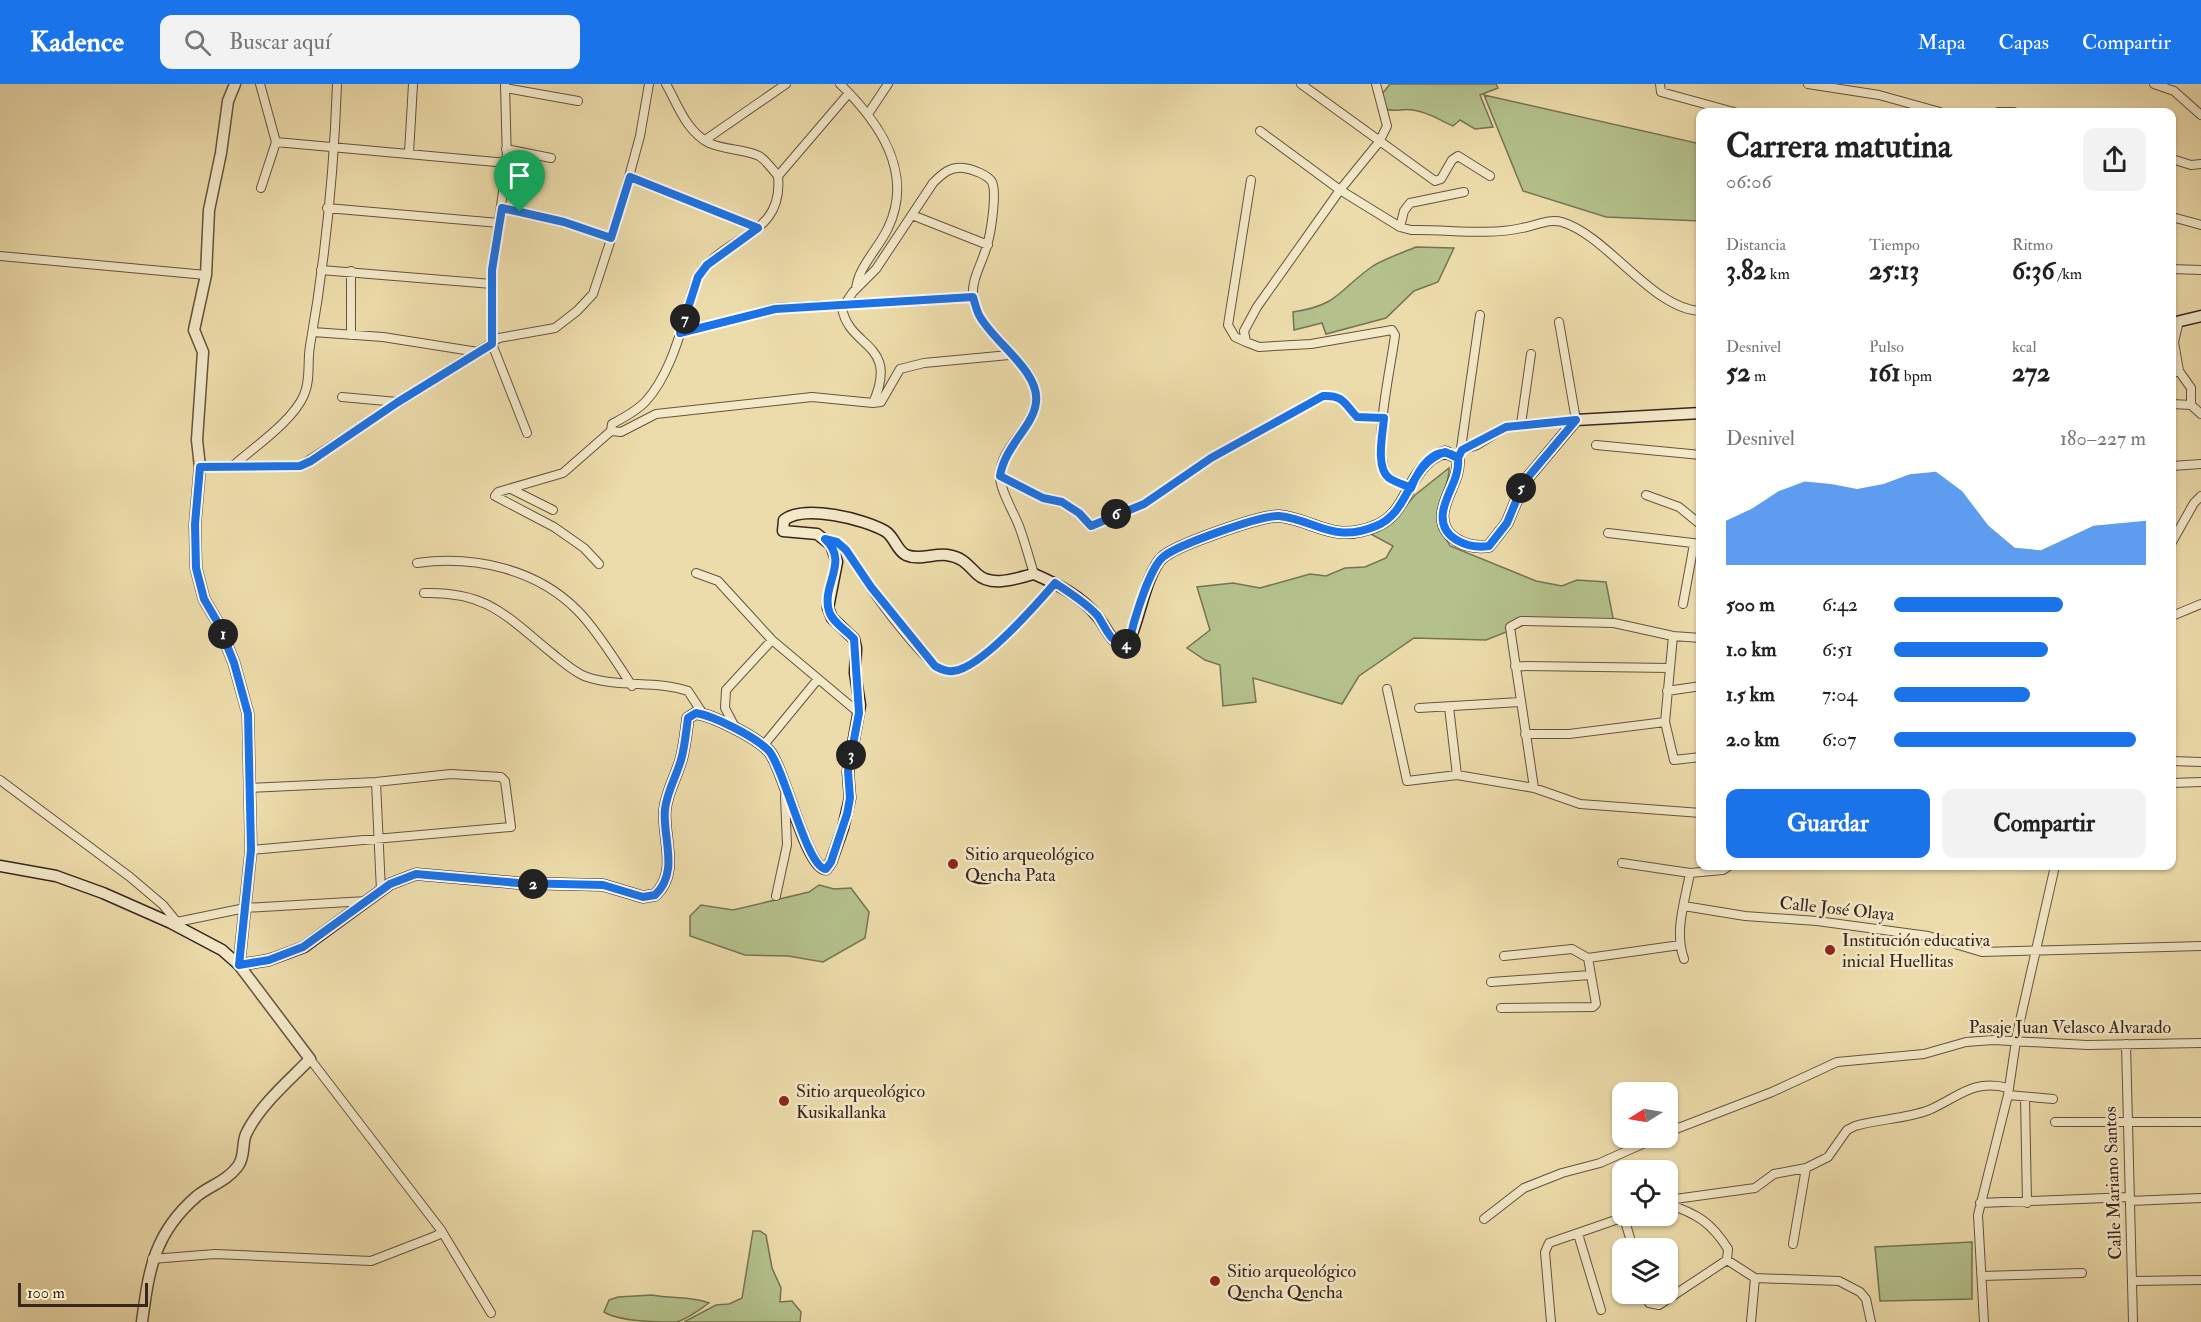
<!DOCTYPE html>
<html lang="es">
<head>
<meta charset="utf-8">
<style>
  :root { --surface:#fff; --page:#f2f2f2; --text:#222; --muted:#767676; --accent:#1a73e8 }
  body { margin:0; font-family:"IM FELL Double Pica",serif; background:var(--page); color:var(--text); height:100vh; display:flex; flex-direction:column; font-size:22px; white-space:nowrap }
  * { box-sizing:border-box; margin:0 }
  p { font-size:20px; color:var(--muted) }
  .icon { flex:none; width:33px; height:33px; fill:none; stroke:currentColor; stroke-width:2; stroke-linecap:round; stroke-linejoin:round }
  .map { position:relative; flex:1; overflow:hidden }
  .details { position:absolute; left:1696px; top:24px; width:480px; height:762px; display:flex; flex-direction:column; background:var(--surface); border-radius:12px; box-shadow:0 2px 4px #0004 }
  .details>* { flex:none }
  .needle { width:39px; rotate:259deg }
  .tools { position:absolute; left:1612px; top:998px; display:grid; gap:12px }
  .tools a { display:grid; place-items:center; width:66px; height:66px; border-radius:12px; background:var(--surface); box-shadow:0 2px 4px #0004; font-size:30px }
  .scale { position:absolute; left:18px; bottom:15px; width:130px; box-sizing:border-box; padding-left:6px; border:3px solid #38251e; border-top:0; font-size:16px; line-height:21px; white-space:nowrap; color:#38251e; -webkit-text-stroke:4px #f3e8c8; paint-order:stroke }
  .pin { position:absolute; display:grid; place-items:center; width:51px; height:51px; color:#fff; margin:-62px -26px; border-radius:50% 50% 50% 0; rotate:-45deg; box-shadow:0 0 6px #0007 }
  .pin .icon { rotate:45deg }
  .km { position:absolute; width:30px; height:30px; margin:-15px; border-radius:50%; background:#222; color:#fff; font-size:16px; line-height:30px; text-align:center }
  .round { display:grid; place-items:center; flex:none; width:63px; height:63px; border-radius:12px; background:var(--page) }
  .headline { display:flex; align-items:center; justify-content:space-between; height:102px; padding:0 30px }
  h1 { font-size:33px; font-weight:700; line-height:45px }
  .stats { display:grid; grid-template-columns:repeat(3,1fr); gap:9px; height:102px; padding:6px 30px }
  .stats div { display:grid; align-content:center }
  .stats b { font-size:26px; font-weight:700 }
  .stats small { font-size:16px; font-weight:400 }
  .stats p { font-size:16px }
  .chart { height:168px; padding:12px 30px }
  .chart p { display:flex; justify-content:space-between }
  .chart svg { width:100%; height:108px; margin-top:6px; fill:var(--accent); opacity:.7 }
  .button { display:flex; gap:12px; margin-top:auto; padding:12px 30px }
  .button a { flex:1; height:69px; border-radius:12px; background:var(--accent); color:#fff; font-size:24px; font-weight:700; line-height:69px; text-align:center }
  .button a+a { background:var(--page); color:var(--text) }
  ul { padding:0 30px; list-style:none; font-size:20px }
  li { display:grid; grid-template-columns:96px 72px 1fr; align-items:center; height:45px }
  li i { height:15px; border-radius:8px; background:var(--accent) }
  header { display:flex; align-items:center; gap:36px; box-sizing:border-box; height:84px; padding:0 30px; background:var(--accent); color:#fff }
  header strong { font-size:28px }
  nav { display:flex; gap:33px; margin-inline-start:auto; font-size:21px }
  .search { width:420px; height:54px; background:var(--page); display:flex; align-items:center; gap:15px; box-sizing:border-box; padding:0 21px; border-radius:12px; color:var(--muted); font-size:22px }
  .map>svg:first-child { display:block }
  .green { fill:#b4c18c; stroke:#767355; stroke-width:1.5 }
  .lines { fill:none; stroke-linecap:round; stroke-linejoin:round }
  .minor-casing { stroke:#655341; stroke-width:10 }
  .tertiary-casing { stroke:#655341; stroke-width:13 }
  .secondary-casing { stroke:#38251e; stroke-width:13 }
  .minor { stroke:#f3e8c8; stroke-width:8 }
  .tertiary { stroke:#f3e8c8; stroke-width:10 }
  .secondary { stroke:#f3e8c8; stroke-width:10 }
  .route-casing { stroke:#fff; stroke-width:12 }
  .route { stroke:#1a73e8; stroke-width:8 }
  .poi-dot { fill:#8f2418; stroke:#f3e8c8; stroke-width:2 }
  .labels { text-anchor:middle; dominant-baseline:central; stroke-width:5; stroke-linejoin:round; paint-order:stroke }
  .poi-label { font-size:18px; fill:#38251e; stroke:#f3e8c8; text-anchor:start }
  .street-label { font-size:18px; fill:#38251e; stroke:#f3e8c8 }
</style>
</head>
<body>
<header>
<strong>Kadence</strong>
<div class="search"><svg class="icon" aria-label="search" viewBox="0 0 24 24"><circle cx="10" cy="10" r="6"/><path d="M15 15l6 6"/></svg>Buscar aquí</div>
<nav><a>Mapa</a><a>Capas</a><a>Compartir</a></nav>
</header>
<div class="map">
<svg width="2201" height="1238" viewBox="0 0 2201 1238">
  <rect width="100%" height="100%" fill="#eddcab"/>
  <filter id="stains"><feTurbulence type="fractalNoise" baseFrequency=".00333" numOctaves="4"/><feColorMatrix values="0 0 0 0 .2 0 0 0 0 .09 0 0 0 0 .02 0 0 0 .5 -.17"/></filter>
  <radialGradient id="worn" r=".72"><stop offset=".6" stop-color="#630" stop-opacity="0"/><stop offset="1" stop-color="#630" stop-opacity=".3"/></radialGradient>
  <path class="green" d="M1390,0H1496L1498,4L1480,11L1493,43L1475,45L1460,36L1453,42C1439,36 1429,28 1413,26C1403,24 1392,29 1384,24L1382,10Z
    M1484,11L1701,60V137L1606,133L1523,107Z
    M1416,163L1454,164L1438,198L1414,207L1386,234L1326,250L1322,239L1294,246L1293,228C1340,221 1338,206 1373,182C1386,174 1402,169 1416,163Z
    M1449,384C1450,402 1436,418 1438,435C1439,444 1446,454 1450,462L1536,497L1562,502L1577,496L1606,498L1614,539H1529L1486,556L1414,554L1359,592L1342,620L1253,594L1256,618L1223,622L1220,581L1205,576L1187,564L1210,546L1197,503L1233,499L1260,504L1310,490L1326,492L1345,484L1365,483L1386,474L1393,462L1369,449L1391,439L1415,411Z
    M819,801L834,805L851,804L869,828L865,854L823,878L788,872L745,871L690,852V832L701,821L733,826L809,808Z
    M753,1147H760L766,1151L772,1184L781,1204L780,1218L792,1217L801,1228L800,1238H684L716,1221L729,1220L742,1214Z
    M1972,1158V1215L1880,1217L1875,1163Z
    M652,1211C672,1215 691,1212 709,1219C699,1226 689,1234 677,1238C658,1238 620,1238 604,1228L609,1216L618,1213Z"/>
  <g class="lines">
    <defs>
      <path id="minor" d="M260,0L276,58L507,79
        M505,0L507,79L492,186V260L527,349
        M666,0C678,21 686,47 709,59C724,66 745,65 759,72C766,76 773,86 778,92C784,153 726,150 700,190C691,203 690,219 685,234C677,261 666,295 646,317C637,327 623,334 612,340L611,347L621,348L656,330L812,313L873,319C900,258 849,265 842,224L853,208L876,185L933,99C942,90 950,82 964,84C972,85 988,91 992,98C997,109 991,149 987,161C983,178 971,195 973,213C977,251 1029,272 1035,306C1042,340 1001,358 1000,391C999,404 1014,429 1019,442C1025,458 1029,474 1034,490
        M840,0C878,37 915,88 888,144C879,164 858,183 856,205
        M1301,0L1435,97L1441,95L1452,76L1458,72L1490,92
        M1376,0L1387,42L1379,58L1340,106L1257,223L1244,247L1246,258L1259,263L1311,260L1392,246L1395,251C1390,290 1373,356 1386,392L1411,404
        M1660,0L1661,8L1734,28
        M1808,0L1879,11L1940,28
        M2154,0L2174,7L2201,31
        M505,4L578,17
        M1998,28H2014
        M868,30L888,0
        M1260,47L1340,106L1400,143L1404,127L1410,119L1464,108
        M705,56L786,0
        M506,65L551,74
        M409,69L413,0
        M2172,75L2191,81L2201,80
        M778,92L849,9
        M630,93L758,144
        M261,104L276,58
        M327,124L499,139
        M502,124L564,138L611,155
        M912,131L988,161
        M2172,133L2201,141
        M1400,143L1411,146C1447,145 1487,152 1522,144C1535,142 1549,134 1562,138C1608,152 1653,226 1701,227
        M0,172L206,191
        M2172,185L2201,186
        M321,186L492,200
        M351,187V251
        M2179,237L2174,258L2179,287
        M313,248L383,253L478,268
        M680,249L775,224L973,213
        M1246,258L1235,253L1228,241L1251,96
        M2172,289L2179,287L2191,304V321
        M342,313L397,318
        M873,319L881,318L900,285L924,279L1009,271
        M2172,320L2191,321L2201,330
        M1521,340L1531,270
        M1596,361L1701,371
        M1462,366L1477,361L1506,343L1576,336L1559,238
        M1460,371L1480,231
        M233,382C254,363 293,337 304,311C311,295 307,279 310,262C325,177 334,87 337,0
        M2172,382L2201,380
        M200,383L300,382L499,254L555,244L577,227L593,210L617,137L640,52L649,0
        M1000,392L1043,414L1062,418L1079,429L1091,442L1144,420L1211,374L1323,312C1343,311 1344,319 1357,333L1384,334
        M511,405L553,426
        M1646,411L1679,423L1701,441
        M1608,449L1701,460
        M825,455C848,461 856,481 868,500C880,518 925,579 943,586C971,597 1038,520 1055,499
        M2172,458L2194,419L2201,412
        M417,479C474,471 537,485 578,527C596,545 618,580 632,602
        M599,480L584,464L554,443L495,412L498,408L563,389L611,347
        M696,489L718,497L772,556L859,629
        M424,509C488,507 507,533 553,570C563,578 575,589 587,593C620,604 656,596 688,607L703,630
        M1683,520L1694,460
        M2172,532L2201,520
        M1701,554L1673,552L1665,638L1674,676L1701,673
        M1515,582L1670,584
        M1387,605L1407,697L1457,691L1534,704L1580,720L1701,729
        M1667,607L1701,602
        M1449,623L1457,691
        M1419,624L1520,618
        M736,645L725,624L726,606L772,556
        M1525,650H1569L1665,638
        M763,662L818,595
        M2172,677L2201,678
        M0,696L130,793L163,821L181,843
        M376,698L381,807
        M2172,699L2201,698
        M1534,704L1510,543L1521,537L1614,539L1673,552
        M251,766L511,743L505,697L501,693L451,690L376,698L251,704
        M1622,779L1690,789
        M776,812L787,761L785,712
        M1684,822L1745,832L1817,837L1928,852L1982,868L2201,862
        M177,838L245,824L366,817
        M1504,872L1572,865L1588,874
        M1684,875C1674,847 1685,817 1690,789L1723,786L1729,782
        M1491,898L1590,891
        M1501,924L1593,923L1596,920L1588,874L1680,861
        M2126,960L2133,1238
        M310,975L441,1146L491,1229
        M2008,1011L2053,1015
        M2025,1013L2027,1119
        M2055,1038H2201
        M1668,1048L1772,1008L1837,978L1924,970L1966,958L1993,956L2087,961L2201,959
        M1668,1116L1755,1104L1774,1090L1806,1084L1828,1073L1847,1046L1855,1042C1878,1035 1906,1035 1929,1026C1959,1013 1972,995 2008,1004
        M2130,1117L2201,1114
        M1980,1119L2130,1113
        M1668,1120C1697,1130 1711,1138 1728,1165L1727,1176
        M1624,1134L1633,1164
        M1484,1135L1524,1104L1562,1089L1600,1079L1658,1053
        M1578,1150L1601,1226
        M1793,1160L1806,1084
        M152,1175L215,1170L371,1177L428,1155L438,1151L441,1146
        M1982,1192L2082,1189
        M2133,1197L2201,1196
        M1646,1209L1649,1219L1659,1221L1727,1176L1755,1194L1839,1197L1860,1208L1866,1215L1871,1238
        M1551,1238L1545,1168L1549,1159L1630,1131
        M1751,1238L1755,1194
        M1984,1238L1978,1131L2008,1011L2017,950L2055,782"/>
      <path id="tertiary" d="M142,1238C149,1185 154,1149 197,1112C211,1101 227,1097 238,1082C246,1071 241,1058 247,1048C261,1020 289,997 310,975L239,881L251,766L248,630L234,579L218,539L204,515L196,484L195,440L200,383L197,356L203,268L194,246L206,191L209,126L221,69L228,17L235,0"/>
      <path id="secondary" d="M2172,239L2201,232
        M0,782L56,792L103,809L171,839L222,866L239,881L269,876L304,863L390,800L416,790L518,799L603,801L643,813L655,811C680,788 662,753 665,725C667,708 676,693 681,676C685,662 686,648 688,634L696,629C714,632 756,653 769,667C785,686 806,785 826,785L831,778L843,744L850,714L848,688L860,621L855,589L856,564L854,555L832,534L828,524L837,478L831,461L817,450L783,447L784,436C804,420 864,435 885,447C895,453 896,466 906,471C919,477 934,469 947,471C962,473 967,480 977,490C992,504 1017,494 1034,490C1057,500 1081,512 1097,532C1106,541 1110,561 1126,560C1138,548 1144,490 1163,473C1177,461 1261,431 1279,432C1316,436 1333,460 1376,442C1411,428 1406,382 1445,368L1458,374C1460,394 1446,409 1443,428C1439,455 1469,465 1489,462L1507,439L1524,398L1576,336L1701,329"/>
    </defs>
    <use href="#minor" class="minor-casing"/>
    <use href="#tertiary" class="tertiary-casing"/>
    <use href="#secondary" class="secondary-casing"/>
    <use href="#minor" class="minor"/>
    <use href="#tertiary" class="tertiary"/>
    <use href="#secondary" class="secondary"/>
  </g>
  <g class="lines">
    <defs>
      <path id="route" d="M520,128L502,124L492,186V260L398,318L311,377L300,382L200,383L195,440L196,484L204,515L218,539L234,579L248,630L251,766L239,881L269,876L303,863L390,800L416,790L518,799L603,801L643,813L655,811C680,788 662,753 665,725C667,708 676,693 681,676C685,662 686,648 688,634L696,629C714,632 756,653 769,667C785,686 807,785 826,785L831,778L847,730L850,714L848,687L859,629L854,555C846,546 832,538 829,527C821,501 850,478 825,455L837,458L846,466L871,503L935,582C941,585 946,588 953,587C980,585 1036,521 1055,499C1070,509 1085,518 1097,531C1105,541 1110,561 1126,560C1132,554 1132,543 1135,535C1140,519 1151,483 1163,473C1177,461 1261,431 1279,432C1316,436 1333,460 1376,442C1411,428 1407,381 1445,368L1458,374L1462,366L1506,343L1576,336L1524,398L1507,439L1489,462C1469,465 1439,455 1443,428C1446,409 1460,394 1458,374C1435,357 1418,386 1411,404C1404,401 1395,398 1389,394C1375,383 1383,349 1384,334L1357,333C1344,319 1343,311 1323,312L1211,374L1144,420L1091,442L1079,429L1062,418L1043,414L1000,392C1005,361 1034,342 1036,318C1040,287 993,258 979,231C976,225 975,219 973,213L775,225L680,249L698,193L707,181L758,144L630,93L611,154L564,138L520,128"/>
    </defs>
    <use href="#route" class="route-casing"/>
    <use href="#route" class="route"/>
  </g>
  <g class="poi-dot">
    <circle cx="953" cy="780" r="6"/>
    <circle cx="1830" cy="866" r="6"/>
    <circle cx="784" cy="1017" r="6"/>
    <circle cx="1215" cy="1197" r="6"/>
  </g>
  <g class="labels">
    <g class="poi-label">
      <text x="965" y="770">Sitio arqueológico<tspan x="965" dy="21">Qencha Pata</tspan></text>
      <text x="1842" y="856">Institución educativa<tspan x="1842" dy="21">inicial Huellitas</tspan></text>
      <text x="796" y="1007">Sitio arqueológico<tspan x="796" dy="21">Kusikallanka</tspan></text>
      <text x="1227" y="1187">Sitio arqueológico<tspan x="1227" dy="21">Qencha Qencha</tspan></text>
    </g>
    <g class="street-label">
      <text transform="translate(1837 825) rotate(6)">Calle José Olaya</text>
      <text x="2070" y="943">Pasaje Juan Velasco Alvarado</text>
      <text transform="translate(2113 1099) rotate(-92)">Calle Mariano Santos</text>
    </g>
  </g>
  <rect width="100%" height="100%" filter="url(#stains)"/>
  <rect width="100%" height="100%" fill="url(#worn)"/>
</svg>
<div class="tools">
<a><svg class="needle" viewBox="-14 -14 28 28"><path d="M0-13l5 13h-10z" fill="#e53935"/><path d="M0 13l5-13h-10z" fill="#767676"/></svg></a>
<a><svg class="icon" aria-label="locate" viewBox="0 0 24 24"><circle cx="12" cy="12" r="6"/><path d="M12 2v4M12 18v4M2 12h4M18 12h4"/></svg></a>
<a><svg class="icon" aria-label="layers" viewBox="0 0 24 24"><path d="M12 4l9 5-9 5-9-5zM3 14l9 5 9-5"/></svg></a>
</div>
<div class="scale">100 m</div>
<div class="pin" style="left:520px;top:128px;background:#1e9e55"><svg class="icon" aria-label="arrive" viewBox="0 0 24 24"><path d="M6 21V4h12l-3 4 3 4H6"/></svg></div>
<b class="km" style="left:223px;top:550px">1</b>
<b class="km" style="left:533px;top:800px">2</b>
<b class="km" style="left:851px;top:671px">3</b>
<b class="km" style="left:1126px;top:560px">4</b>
<b class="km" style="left:1521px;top:404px">5</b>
<b class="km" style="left:1116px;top:430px">6</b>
<b class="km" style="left:685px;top:235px">7</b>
<section class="details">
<div class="headline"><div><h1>Carrera matutina</h1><p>06:06</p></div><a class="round"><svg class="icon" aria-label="share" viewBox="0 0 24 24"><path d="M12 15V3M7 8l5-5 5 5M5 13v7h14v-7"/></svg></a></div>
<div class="stats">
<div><p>Distancia</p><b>3.82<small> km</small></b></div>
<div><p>Tiempo</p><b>25:13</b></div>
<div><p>Ritmo</p><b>6:36<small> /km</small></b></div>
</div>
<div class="stats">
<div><p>Desnivel</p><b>52<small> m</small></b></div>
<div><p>Pulso</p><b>161<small> bpm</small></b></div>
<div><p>kcal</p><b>272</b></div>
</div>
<div class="chart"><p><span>Desnivel</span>180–227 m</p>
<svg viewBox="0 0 160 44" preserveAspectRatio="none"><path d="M0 44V26L10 21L20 14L30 10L40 11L50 13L60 11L70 7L80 6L90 14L100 28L110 37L120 38L130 33L140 28L150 27L160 26V44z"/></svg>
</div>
<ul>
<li><b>500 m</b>6:42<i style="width:67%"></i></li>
<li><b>1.0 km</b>6:51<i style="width:61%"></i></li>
<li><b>1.5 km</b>7:04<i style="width:54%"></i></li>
<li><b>2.0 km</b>6:07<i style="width:96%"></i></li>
</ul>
<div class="button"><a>Guardar</a><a>Compartir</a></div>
</section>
</div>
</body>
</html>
